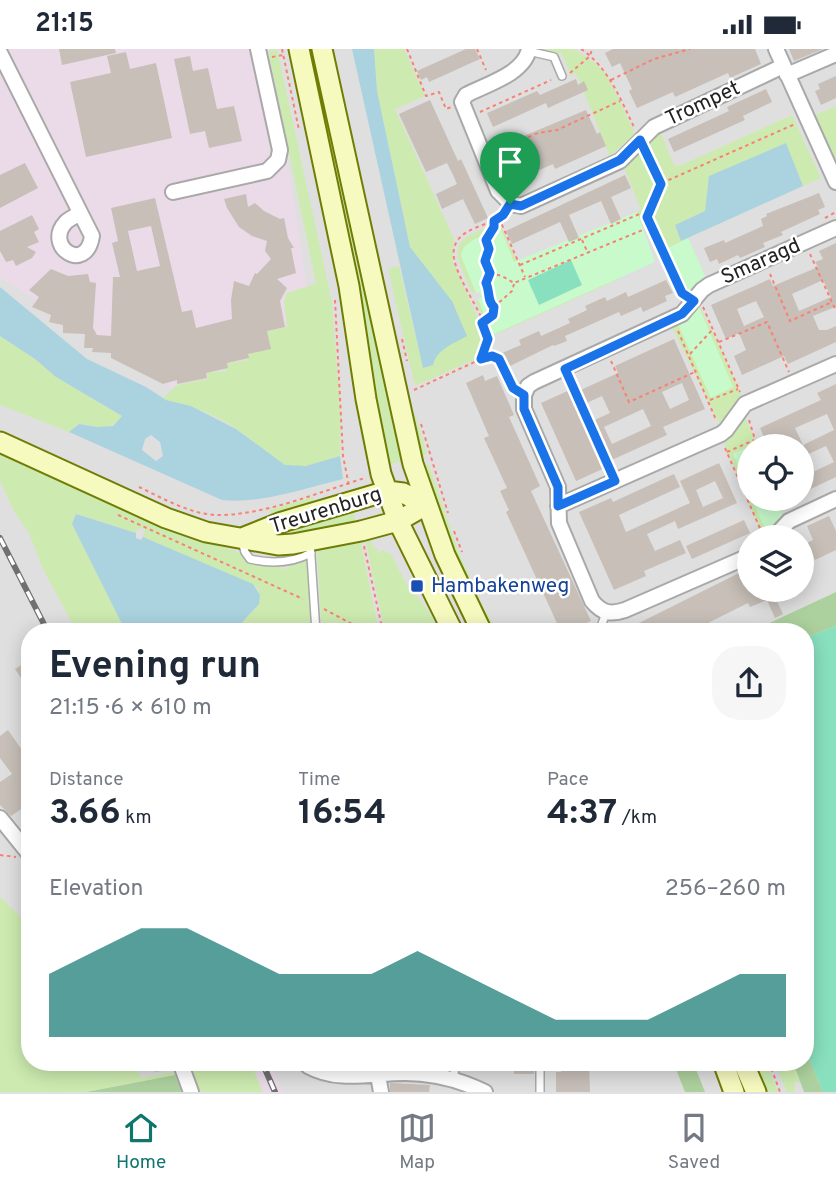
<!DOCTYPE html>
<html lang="en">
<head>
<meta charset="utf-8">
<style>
  :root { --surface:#fff; --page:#f6f6f7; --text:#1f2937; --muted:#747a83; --line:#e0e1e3; --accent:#0f766e }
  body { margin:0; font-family:Overpass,sans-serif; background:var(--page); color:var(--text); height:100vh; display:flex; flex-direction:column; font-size:26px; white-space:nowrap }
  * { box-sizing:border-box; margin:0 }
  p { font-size:23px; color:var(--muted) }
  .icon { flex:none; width:38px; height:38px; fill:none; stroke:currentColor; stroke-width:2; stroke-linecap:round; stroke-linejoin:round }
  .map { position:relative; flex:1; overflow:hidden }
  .sheet { position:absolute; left:21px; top:574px; width:793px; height:448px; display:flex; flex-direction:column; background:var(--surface); border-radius:28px; box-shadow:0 4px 18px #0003 }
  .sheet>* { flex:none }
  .fabs { position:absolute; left:737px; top:385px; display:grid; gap:14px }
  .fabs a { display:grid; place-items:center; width:77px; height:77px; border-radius:50%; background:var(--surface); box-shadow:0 4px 18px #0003; font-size:35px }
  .pin { position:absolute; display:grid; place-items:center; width:60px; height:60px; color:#fff; margin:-72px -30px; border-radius:50% 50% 50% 0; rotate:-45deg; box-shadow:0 0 7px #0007 }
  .pin .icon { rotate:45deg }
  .round { display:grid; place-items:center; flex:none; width:74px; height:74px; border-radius:28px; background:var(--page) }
  .overview { display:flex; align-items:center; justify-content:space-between; height:119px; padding:0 28px }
  h1 { font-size:38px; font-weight:700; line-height:52px }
  .figures { display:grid; grid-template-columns:repeat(3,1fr); gap:10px; height:119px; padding:7px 28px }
  .figures div { display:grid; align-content:center }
  .figures b { font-size:35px; font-weight:700 }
  .figures small { font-size:19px; font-weight:400 }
  .figures p { font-size:19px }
  .chart { height:196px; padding:14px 28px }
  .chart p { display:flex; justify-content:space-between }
  .chart svg { width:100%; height:126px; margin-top:7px; fill:var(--accent); opacity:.7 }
  .status { display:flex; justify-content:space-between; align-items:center; height:49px; padding:0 35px; background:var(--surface); direction:ltr }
  .status svg { height:19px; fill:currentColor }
  .tabs { display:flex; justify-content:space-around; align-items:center; height:98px; border-top:2px solid var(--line); background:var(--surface); font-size:19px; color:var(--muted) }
  .tabs a { display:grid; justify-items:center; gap:4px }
  .tabs .selected { color:var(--accent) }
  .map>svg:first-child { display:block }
  .residential { fill:#e0dfdf; fill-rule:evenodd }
  .industrial { fill:#ebdbe8 }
  .grass { fill:#cdebb0 }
  .forest { fill:#add19e }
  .park { fill:#c8facc }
  .pitch { fill:#88e0be }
  .water { fill:#aad3df; fill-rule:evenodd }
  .building { fill:#c7bfb8; fill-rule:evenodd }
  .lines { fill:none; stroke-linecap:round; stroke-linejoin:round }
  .lane-casing { stroke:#a9a9a9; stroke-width:10 }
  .street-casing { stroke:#a9a9a9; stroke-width:18 }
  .secondary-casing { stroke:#707d05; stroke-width:23 }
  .path { stroke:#fa8072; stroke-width:2; stroke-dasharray:3.5 3.5; stroke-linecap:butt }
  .lane { stroke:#fff; stroke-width:7 }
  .street { stroke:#fff; stroke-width:14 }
  .secondary { stroke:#f7fabf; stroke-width:19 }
  .rail-casing { stroke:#707070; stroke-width:6 }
  .rail { stroke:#fff; stroke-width:3.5; stroke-dasharray:10; stroke-linecap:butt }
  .route-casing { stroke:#fff; stroke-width:14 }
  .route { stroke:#1a73e8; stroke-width:9 }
  .transit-dot { fill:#1a4fb4; stroke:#fff; stroke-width:2.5 }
  .labels { text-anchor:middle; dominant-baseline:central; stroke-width:5; stroke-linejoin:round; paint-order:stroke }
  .street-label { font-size:21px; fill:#222; stroke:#fff }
  .transit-label { font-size:21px; fill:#164399; stroke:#fff; text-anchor:start }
</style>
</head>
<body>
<div class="status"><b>21:15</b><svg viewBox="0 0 49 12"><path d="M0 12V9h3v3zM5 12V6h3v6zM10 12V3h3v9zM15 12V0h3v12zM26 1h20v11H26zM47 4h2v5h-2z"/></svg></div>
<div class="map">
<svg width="836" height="1043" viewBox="0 0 836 1043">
  <rect width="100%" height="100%" fill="#f2efe9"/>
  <path class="residential" d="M0,0H836V1043H163L159,1029L0,1043ZM749,397H802V450H749ZM749,488H802V541H749ZM30,583H805V1013H30Z"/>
  <path class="industrial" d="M0,0H270L311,264L171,339L0,228Z
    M250,1013H270L283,1043H263Z"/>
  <path class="grass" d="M277,0L332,253L341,367L340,407C325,411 308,419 292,418C272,416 254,392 238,381C225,372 204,361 189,357C179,355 171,354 163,349L177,336L208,330L207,324L226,322L225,315L248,311V305L271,300L267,282L287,278L284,253L286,244L316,235L268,2Z
    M304,0H313L406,411L385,417Z
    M374,0H404L425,47L395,60L454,190L453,213L485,285V299L478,309L417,336L414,333L388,220L399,217L423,319L433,316L436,306L442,301L451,252L410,198L377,42Z
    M535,0H574L595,14L605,24L618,48L635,85L610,107L576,24L571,26L561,3L550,9Z
    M836,57V116L813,67Z
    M792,66L821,129L803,137L785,95L706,162L676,176L681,192L688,189L706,229L688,242L651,167L667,138L647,90L659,79L674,116L679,117Z
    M641,96L659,134V140L645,168L648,175L606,193L621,229L492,287L476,253L482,247L480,243L472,244C450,194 449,194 499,173L519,217L580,191L641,161L622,113Z
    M698,255L718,294L744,352L721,378L673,280Z
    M0,287L35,310L56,328L123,368C107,383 99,377 79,375L69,383L0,356Z
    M415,365L427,405L420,407L410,366Z
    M744,366L758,397H749V450H782L786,460L780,464L763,488L722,389Z
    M0,401L198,489L238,503L253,515H279L280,519L289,520V515H299L306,511L311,551L306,553L310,555L311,583H233L259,555V541L255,537L143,488L145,480L138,479L136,484L76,465L72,475L126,583H77L43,520L29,484L14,462L0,432Z
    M429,416L459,504L482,556L498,583H489L468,543L422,417Z
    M313,448L315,455L275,469L269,461Z
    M352,458L356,473L295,486L288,482L289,478Z
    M365,489H370L372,497L378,500L377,503L380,504L382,501L391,505L411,544L414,543L431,566L439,583H385Z
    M360,490L379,583H351L325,567L348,583H337L321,572L317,503L320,499Z
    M0,848L30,877V1013H135L141,1029L173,1023L175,1026L86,1043H0Z
    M185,1013H250L263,1043H195Z
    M747,1013H766L778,1043H759Z
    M774,1013H793L801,1035L797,1032L794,1034L795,1043H787Z"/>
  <path class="forest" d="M836,543V577L805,589V583H750Z
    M805,999L823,1043H804L793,1013H805Z
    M673,1013H693L705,1043H685Z
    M175,1026L182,1043H86Z"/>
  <path class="park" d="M637,163L655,213L492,286L478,250L482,248L480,243L476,244L461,207C462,191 487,185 501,180L514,213Z
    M688,189L706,229L691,245L668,199Z
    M699,258L733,338L711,349L678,275Z
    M749,398V443L733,405Z
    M752,450H775L784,471L768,487Z"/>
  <path class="pitch" d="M571,211L582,236L539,256L528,231Z
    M836,577V1043H823L805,999V589Z"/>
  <path class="water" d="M352,0H374L377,42L410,198L452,252L467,287C453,295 437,300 433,316L423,319Z
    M786,94L803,137L681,192L675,176L705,162L709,127Z
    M0,238L87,310L146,338L166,351L191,357L236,380L285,416L306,417L340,407L343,430C305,439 262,455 222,451L69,383L79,375L97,378L113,377L122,367L56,328L35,310L0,287ZM151,386L160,393L163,407L156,412L142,401L145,390Z
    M76,465L136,484V489L141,491L143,488L253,535L260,546L259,555L233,583H126L72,475Z"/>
  <path class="building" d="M59,0H115L116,4L62,16Z
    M466,0H475L480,10L429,33L427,28L421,31L417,22Z
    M613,0H755L761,15L730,29L728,24L675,48L673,43L637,59L629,42L632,40L620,14L612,18L605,4Z
    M789,0H823L794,12Z
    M126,3L130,20L156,14L172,89L86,108L70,33L111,24L107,7Z
    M190,7L193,22L208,19L217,60L234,57L242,92L209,99L205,82L190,85L174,10Z
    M836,27V49L821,56L815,42L820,40L818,35Z
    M576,30L578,36L584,32L588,41L548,59L546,54L493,78L487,64L537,42L540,46Z
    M766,40L772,53L743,67L745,71L674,103L668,90L729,62L727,58Z
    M430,51L458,112L461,110L488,169L475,175L463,150L442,160L436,145L457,135L453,126L447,114L426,123L399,65Z
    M586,61L597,85L600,83L606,97L555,120L553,115L517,131L511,118L514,116L504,92L518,86L519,89Z
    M25,114L38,139L0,159V126Z
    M625,126L631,139L611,148L621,170L611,175L601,152L569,166L579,189L569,193L560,173L512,195L506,182Z
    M819,144L825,158L818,161L820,165L781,183L783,186L763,194L765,198L749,205L740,209L738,206L719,215L717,210L710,213L704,199L724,191L725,194L763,177L761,170L767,167L766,165Z
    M246,145L248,158L255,154L264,162L280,170L284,169L288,189L294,199H291L296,224L277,230L287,239L280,252L285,278L267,282L271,300L248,305L249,309L227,314L228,319L206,324L207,329L177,335V331L163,335L111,309V304L92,303L93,299H84L85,285L63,284V276L49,273L51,266L32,258L39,248L29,241L51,220L68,227L88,225L90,233L96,234L93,279L97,286L111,287L113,228H120L112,194L118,192L111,159L155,149L182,263L192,261L196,279L232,270L231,251L234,232L249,237L255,224L257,225L271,210L265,202L267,192L252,187L239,178L227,159L224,150ZM151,177L160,217L137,222L128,182Z
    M32,166L39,180L34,183L39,193L27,198L36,203L32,209L16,217L13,211L6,213L0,202V182Z
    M836,194V259L835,258L813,267L819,281H827L836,277V293L788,315L784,307L742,326L734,307L746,301L739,284L726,290L711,256L770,230L773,237L818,218L815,213L823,210L819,202ZM823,231L831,248L799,262L792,245ZM756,252L764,268L744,277L737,260Z
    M666,231L673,244L665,247L667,252L643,263L641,258L621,267L619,263L565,287L567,292L554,297L553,296L508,318L502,304L521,296L519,291L539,282L541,287L570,274L568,270L587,261L585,257L605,248L607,252L626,243L628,248Z
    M674,290L705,360L663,378L667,386L605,414L607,418L576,432L541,354L572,340L574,344L618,324L615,317ZM682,334L689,351L670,360L662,343ZM602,347L610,364L588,374L580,357ZM643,360L651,377L612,395L604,378Z
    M483,326L485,332L497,327L514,366L509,368L540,437L531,442L591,572L579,577L582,583H561L506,463L509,461L500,442L507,439L484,389L489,387L466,334Z
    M836,335V428L802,444V428L834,413L826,397L802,408V397H768L760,379L821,351L817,344ZM827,365L834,381L803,396L795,379Z
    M719,414L737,454L678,480L675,472L647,485L655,502L680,491L686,504L644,522L646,527L614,541L579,463L611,449L613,453L674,425L680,438L619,466L626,483L690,454L680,432ZM715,432L723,449L703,458L696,441Z
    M829,467L836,482V501L815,511L807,494L813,491L807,477Z
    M744,471L750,484L692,510L686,497Z
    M749,519V541H792L775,548L783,565L775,569L767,551L750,558L748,554L690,583H621Z
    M23,615L29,625L21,629L15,620Z
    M8,681L24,704L30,698V754L11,767L0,756V733L12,725L0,709V687Z
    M153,1013H171L172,1020L155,1023Z
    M514,1013H534V1025H514Z
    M561,1013H589L590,1043H556V1023H561Z
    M390,1034L430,1036L429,1043H390Z"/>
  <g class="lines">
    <defs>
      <path id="lane" d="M528,2L554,8L562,27
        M242,493L245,503L250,510C271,515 292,514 311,504
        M310,493L316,583
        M802,522L804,528
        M599,583L606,564
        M453,1031L456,1013
        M540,1043V1013"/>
      <path id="street" d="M529,0C524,25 487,35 466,46L462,53L498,142L511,155L521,157L620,112L654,78L783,17
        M776,0L836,133
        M0,4L92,187C86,226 43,197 66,173C69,170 76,167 80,164
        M787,26L836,5
        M173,143L267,122L278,111L280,101L258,0
        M558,457L721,385L726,381L745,355L836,315
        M774,488L789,472L836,450
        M749,507L625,561C610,566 602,564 592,552L559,474L558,438L524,360V346L528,337L534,333L682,265L702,241L709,236L836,179
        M0,769L30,806
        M180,1013L191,1043
        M308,1017C339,1034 372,1024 405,1024C433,1024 460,1031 485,1043
        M378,1026L381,1043"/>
      <path id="secondary" d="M299,0L349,237L366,350L381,425L398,472L453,583
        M322,0L413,415L445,506L482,583
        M0,393L166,469L206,483L278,496L293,495L361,482L398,472L426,456
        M242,489L282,473L387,442L403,444L426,456
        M723,1013L734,1043
        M743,1013L756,1043"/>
    </defs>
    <use href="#lane" class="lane-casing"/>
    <use href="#street" class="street-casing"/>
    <use href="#secondary" class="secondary-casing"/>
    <path class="path" d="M282,0L299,81
      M407,0L426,47L439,43L446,60L451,58
      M477,0L486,21
      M581,0C608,18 620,49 634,78
      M272,8L283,6
      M570,24L590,7L592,0
      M611,31L654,10L690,0
      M480,63L551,31
      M496,102L538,84L557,81L620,52
      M647,105L661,135L647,168L682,243
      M662,134L795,75
      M499,169L525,228
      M825,169L836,163
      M582,191L587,202
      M810,205L836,262
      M520,216L644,163L646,167
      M490,224L502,227L514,234L650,178
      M770,225L790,272L832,253
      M335,251L343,407L349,437
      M494,258L512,242L514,235
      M703,258L740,343
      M483,273L493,266L494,258C488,253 488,240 486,232L490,224L485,212L489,203L486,191L494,178V174
      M678,282L716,371
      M402,290L407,312
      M719,293L767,273L789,323
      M690,305L713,280
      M483,309L492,307L499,310L514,340
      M611,312L629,353L697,322
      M570,330L610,421
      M414,341L481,310C484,304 488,297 488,290C487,264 443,217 456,194C464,178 489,177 502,166
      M710,351L738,340
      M749,371L757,397
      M421,375L448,464
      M725,399L762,484
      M727,403L754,391
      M139,438C162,449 190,465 216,466C263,467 319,443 365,429
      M780,450L785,461
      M118,466L303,550
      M454,482L462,503
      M364,497L383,583
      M324,560L367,583
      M0,806L16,808
      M769,1013L780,1043"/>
    <use href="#lane" class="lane"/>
    <use href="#street" class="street"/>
    <use href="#secondary" class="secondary"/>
    <defs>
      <path id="rail" d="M0,489L48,583
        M262,1013L275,1043"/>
    </defs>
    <use href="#rail" class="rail-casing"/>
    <use href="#rail" class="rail"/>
  </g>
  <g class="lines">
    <defs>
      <path id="route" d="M640,91L661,135L647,168L682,244L694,252L682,265L565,320L615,432L558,457V438L524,360V346L513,339L499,310L492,307L481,310L488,290L482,274L493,266L494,258C487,252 490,242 486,234L490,224L485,212L489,200L486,191L494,178V172L503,166L510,155L521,157L620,111Z"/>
    </defs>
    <use href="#route" class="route-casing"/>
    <use href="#route" class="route"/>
  </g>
  <rect class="transit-dot" x="410" y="530" width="14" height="14" rx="3.5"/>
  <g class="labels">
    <g class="street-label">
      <text transform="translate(703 55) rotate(-25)">Trompet</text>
      <text transform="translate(761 213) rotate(-24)">Smaragd</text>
      <text transform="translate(326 462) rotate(-17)">Treurenburg</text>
    </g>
    <g class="transit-label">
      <text x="431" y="537">Hambakenweg</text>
    </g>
  </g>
</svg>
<div class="fabs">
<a><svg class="icon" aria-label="locate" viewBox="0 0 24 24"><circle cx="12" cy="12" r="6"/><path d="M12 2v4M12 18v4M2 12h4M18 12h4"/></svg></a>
<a><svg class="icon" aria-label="layers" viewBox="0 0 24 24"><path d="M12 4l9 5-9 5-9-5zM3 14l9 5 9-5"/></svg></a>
</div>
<div class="pin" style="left:510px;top:155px;background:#1e9e55"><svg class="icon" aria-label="arrive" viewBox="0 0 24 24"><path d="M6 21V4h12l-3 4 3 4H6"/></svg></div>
<section class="sheet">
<div class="overview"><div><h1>Evening run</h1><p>21:15 · 6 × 610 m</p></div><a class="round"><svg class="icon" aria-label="share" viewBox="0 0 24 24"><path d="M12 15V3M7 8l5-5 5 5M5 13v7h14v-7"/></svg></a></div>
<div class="figures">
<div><p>Distance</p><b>3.66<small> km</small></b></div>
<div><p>Time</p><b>16:54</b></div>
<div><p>Pace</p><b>4:37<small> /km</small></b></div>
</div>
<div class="chart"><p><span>Elevation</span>256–260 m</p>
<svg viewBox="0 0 160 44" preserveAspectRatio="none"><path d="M0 44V22L10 14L20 6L30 6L40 14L50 22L60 22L70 22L80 14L90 22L100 30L110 38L120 38L130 38L140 30L150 22L160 22V44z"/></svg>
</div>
</section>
</div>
<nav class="tabs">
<a class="selected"><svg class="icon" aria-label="home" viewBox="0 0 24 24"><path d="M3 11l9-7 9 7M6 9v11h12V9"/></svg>Home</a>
<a><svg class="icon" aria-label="map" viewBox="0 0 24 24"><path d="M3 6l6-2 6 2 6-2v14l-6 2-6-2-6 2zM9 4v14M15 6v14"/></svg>Map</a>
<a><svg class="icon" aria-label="saved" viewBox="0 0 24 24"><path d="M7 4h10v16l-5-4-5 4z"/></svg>Saved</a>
</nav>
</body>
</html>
